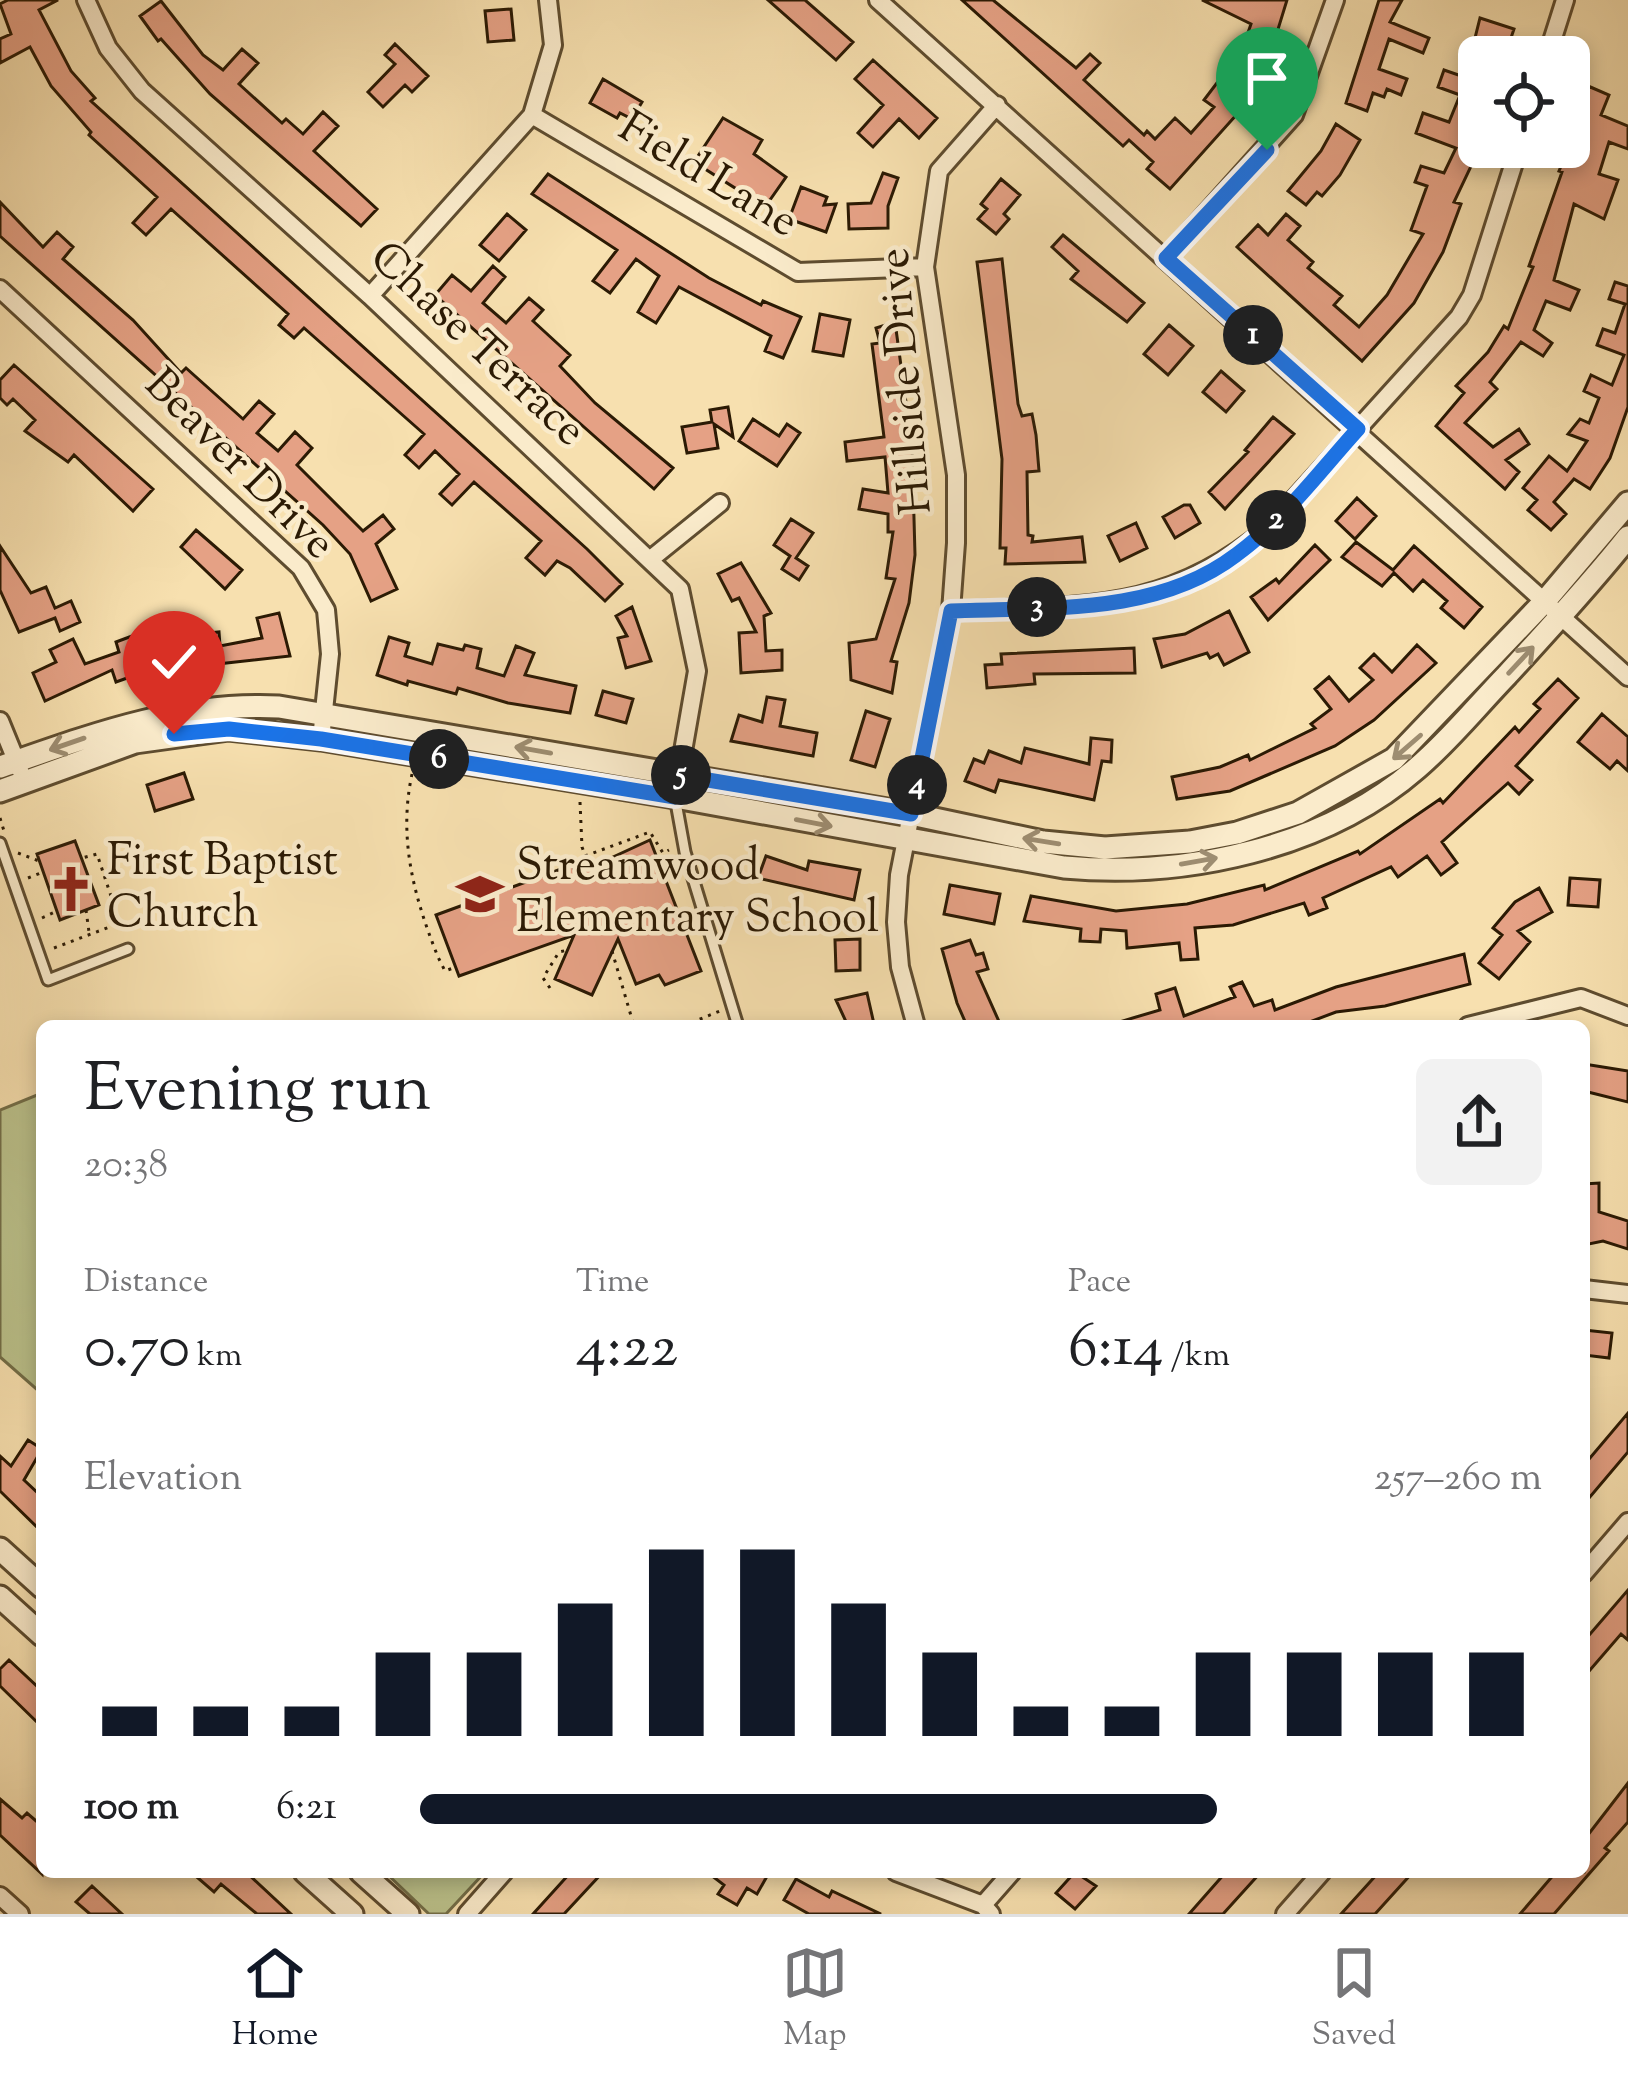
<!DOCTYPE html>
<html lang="en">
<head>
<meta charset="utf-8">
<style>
  :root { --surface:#fff; --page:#f2f2f2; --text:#202124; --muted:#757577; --line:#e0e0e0; --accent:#111827 }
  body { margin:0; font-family:"Sorts Mill Goudy",serif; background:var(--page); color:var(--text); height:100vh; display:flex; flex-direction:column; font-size:45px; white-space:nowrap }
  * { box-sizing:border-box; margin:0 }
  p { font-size:39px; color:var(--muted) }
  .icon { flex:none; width:66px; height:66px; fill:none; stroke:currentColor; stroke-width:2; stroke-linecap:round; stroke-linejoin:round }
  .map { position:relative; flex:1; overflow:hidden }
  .drawer { position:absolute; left:36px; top:1020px; width:1554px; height:858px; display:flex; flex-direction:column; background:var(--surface); border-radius:18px; box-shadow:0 6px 18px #0003 }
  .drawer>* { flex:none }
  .fabs { position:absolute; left:1458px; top:36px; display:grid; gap:24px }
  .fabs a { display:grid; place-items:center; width:132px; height:132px; border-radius:18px; background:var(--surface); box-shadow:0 6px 18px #0003; font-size:60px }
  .pin { position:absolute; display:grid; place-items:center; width:102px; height:102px; color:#fff; margin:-123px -51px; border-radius:50% 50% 50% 0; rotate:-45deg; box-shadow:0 0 12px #0007 }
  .pin .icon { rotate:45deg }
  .km { position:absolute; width:60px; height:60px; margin:-30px; border-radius:50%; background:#222; color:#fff; font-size:33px; line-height:60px; text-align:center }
  .round { display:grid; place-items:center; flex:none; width:126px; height:126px; border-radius:18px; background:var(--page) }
  .headline { display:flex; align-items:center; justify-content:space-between; height:204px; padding:0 48px }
  h1 { font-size:66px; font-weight:600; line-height:90px }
  .stats { display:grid; grid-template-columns:repeat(3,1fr); gap:18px; height:204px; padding:12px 48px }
  .stats div { display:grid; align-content:center }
  .stats b { font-size:60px; font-weight:600 }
  .stats small { font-size:33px; font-weight:400 }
  .stats p { font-size:33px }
  .chart { height:336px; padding:24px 48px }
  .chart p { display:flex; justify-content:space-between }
  .chart svg { width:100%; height:216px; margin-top:12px; stroke:var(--accent); stroke-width:6 }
  ul { padding:0 48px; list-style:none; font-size:39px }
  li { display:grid; grid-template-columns:192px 144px 1fr; align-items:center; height:90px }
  li i { height:30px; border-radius:15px; background:var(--accent) }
  .tabs { display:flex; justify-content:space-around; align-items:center; height:168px; border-top:3px solid var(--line); background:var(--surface); font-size:33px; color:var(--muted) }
  .tabs a { display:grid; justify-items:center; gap:6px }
  .tabs .selected { color:var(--accent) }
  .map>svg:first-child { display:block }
  .green { fill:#bbc28c; stroke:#736e48; stroke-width:3 }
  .building { fill:#e5a185; stroke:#2b1a04; stroke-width:3 }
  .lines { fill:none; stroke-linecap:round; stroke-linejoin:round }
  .service-casing { stroke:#5e4c2f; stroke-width:15 }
  .minor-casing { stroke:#5e4c2f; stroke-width:22 }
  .tertiary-casing { stroke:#5e4c2f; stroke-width:27 }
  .path { stroke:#2b1a04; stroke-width:3; stroke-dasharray:3 6; stroke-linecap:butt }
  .service { stroke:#faebcb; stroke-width:9 }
  .minor { stroke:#faebcb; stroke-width:16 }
  .tertiary { stroke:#faebcb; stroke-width:21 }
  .oneway { stroke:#9d8d71 }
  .route-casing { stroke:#fff; stroke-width:24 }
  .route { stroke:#1a73e8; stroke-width:15 }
  .labels { text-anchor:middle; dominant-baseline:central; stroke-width:9; stroke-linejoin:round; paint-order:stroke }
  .street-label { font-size:45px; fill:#2b1a04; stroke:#faebcb }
  .poi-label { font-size:45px; fill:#2b1a04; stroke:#faebcb; text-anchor:start }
</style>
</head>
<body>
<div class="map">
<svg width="1628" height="1914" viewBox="0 0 1628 1914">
  <rect width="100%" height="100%" fill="#f7e0af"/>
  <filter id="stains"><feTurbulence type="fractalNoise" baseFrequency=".00167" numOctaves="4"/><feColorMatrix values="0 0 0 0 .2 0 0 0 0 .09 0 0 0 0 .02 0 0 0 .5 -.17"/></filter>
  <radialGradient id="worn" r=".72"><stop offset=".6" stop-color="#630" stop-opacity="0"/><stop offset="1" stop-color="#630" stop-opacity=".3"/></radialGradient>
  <path class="green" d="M42,1093V1394L0,1357V1110Z
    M385,1872H485L446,1914H429Z"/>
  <path class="building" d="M8,0H58L39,10L71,71L95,98L91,101L587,549L622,584L605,601L570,568L557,561L545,575L526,558L541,541L474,482L452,505L440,494L459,474L435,451L419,468L405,455L424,434L304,328L294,338L279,325L288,314L171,209L146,235L133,223L157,197L89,135L91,132L51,86L30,47L0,63V39L11,34L0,4Z
    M768,0H805L853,42L836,60Z
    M962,0H993L1076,68L1090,54L1100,63L1084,80L1144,135L1147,131L1155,139L1175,118L1191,133L1214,107L1204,100L1229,67L1255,86L1247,98L1254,102L1243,117L1238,113L1170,189L1147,169L1153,162L1129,140L1123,146Z
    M1202,0H1287L1267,65L1240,56L1251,24Z
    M1379,0H1402L1390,22L1429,38L1423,53L1389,39L1379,69L1407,79L1401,95L1387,89L1384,97L1373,93L1367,111L1346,103Z
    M161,1L203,55L223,70L242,49L258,63L239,84L282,123L286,119L303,134L323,112L338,126L314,151L377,209L361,226L210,94L161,39L158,41L140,16Z
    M511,9L514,40L488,42L485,11Z
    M1480,18L1514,29L1505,56L1473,46Z
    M395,44L428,76L412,92L405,85L383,107L368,92L395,64L385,55Z
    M873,60L937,118L919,138L899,119L873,147L858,133L883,105L855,79Z
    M1444,70L1479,82V136L1470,158L1474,160L1454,202L1461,204L1443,252L1414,303L1362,361L1237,247L1258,225L1268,235L1286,214L1300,226L1288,240L1313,262L1308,268L1342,296L1334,305L1359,327L1387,295L1423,234L1411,230L1427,186L1415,182L1421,166L1444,173L1456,148L1416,133L1423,113L1449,122L1460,95L1438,87Z
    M603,79L642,102L632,119L620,113L617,118L590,103Z
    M1588,86L1609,95L1601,115L1628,126V149L1609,142L1599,174L1618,180L1604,219L1574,204L1554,280L1579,290L1570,310L1546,301L1534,330L1552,343L1543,356L1521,342L1490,382L1497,389L1465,423L1493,447L1519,429L1529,444L1506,460L1519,472L1505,489L1436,426L1464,393L1456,386L1488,352L1504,326L1508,329L1533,267L1529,266L1562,172L1559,171L1569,147V131Z
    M723,118L762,140L754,154L786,177L765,207L694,162Z
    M1336,124L1360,140L1340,175L1322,196L1317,192L1306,205L1288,191L1321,151Z
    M883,173L898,178L888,206V228L849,229L848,204L871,203Z
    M548,174L709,278L761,305L763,301L801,317L783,358L765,351L771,336L679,287L656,323L638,312L659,276L636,259L610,293L593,281L617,250L532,194Z
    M1001,179L1020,195L1004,214L1009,219L996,234L978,219L987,209L981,204Z
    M801,187L827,197L824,205L836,204L826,232L789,219Z
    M0,202L43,247L57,232L73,247L63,259L133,320L181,373L186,368L243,419L259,401L274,414L257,433L278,451L295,432L312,448L297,465L363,531L383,515L394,529L376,544L397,589L371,601L350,554L323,525L0,236Z
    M507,214L526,230L499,261L480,245Z
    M1063,235L1144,303L1127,322L1071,279L1078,271L1052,247Z
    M1002,259L1018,404L1022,416L1032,414L1036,435L1039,471L1027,472L1028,535L1033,536L1032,542L1082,537L1085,562L1005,564L1006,548H1000L1002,459L977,262Z
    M493,266L505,277L483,303L506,323L529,298L543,310L533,321L570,355L560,366L595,403L673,468L654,489L435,295L452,275L471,291Z
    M1615,282L1628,286V407L1610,458L1590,489L1574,479L1554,502L1566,514L1551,530L1528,510L1537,500L1523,488L1549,456L1567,471L1587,441L1568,434L1580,419L1589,423L1599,398L1584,391L1591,375L1612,385L1624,355L1597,345L1603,329L1615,333L1625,304L1609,299Z
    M820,314L850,320L843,356L813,351Z
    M895,322L912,446L915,555L909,603L891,661L897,662L892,693L851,680L849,643L876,639L895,579L886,578L893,532H888V514L859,509L863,489L888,493L885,457L847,461L845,442L884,437L872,344L880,343L876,328Z
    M1169,325L1193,346L1168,375L1144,354Z
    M14,365L153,489L133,511L74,455L68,462L25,431L35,420L13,399L7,405L0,398V380Z
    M1221,371L1244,391L1226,412L1203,392Z
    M728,407L733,437L714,424L718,448L687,453L682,427L712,422L710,410Z
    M1273,417L1294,434L1225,509L1209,492L1248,452L1245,450Z
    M753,419L779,436L787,424L800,433L777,466L739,441Z
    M1357,498L1376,516L1355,539L1336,521Z
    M1184,505H1190L1200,523L1175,538L1163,517Z
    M791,519L813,533L796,558L808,566L799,580L782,569L790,556L774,545Z
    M1136,523L1147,548L1120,561L1108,536Z
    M196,530L242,570L225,589L181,547Z
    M1356,542L1393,570L1414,546L1482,607L1464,628L1441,608L1447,601L1423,580L1413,591L1394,573L1382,586L1342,557Z
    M1315,545L1330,560L1268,620L1251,597L1276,579L1279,583Z
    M0,546L31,593L46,587L55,608L71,601L80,622L60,631L55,618L19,632L0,590Z
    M741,563L771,613L764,616L766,651L782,650V670L741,673L739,633L756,632L739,598L732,601L718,574Z
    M632,607L651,661L626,668L618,638L627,636L616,616Z
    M1229,611L1249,652L1224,665L1218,654L1210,658L1207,653L1162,667L1154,639L1185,634Z
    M279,613L290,656L172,669L169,646L199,644L198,634L219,632L220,646L262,638L257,618Z
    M132,636L144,672L116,682L112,670L45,701L33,673L56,662L50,650L73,639L85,664L119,652L116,642Z
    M389,637L409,643L405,656L432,664L438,644L463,650L465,645L481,649L477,668L504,676L516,646L534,653L525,675L576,686L570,713L508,703L458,688L456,694L408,681L407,685L377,675Z
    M1417,645L1436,663L1374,720L1335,746L1230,791L1177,799L1172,777L1220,767L1248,755L1250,760L1315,728L1311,724L1331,709L1315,689L1329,677L1349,701L1373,680L1360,668L1374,654L1392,672Z
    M1134,648L1135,673L1034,674L1035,684L987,688L985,665L1002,664L1001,654Z
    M1558,679L1578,698L1516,766L1532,780L1519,794L1508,783L1442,842L1457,863L1441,875L1427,856L1398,877L1391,867L1323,898L1327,908L1309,915L1304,903L1233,925L1195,928L1198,959L1181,960L1179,943L1127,948L1126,931L1101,929L1100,942L1080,941L1081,929L1024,921L1031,896L1116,911L1187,904L1264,885L1265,890L1358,851L1360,854L1440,799L1443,803L1515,727L1519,732L1540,709L1534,704Z
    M603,691L633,699L626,723L596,715Z
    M767,697L785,700L780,726L817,733L813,756L731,741L739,715L762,722Z
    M866,711L890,719L875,767L851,760Z
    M1602,714L1628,737V771L1617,761L1610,769L1578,742Z
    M1091,738L1112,740L1111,762L1102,761L1094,800L999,780L995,792L965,781L974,759L984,763L989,751L1021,763L1025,748L1089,764Z
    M184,773L193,799L155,811L147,785Z
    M650,840L701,971L665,985L659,975L636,984L618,939L592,995L555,979L574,935L459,976L436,915L572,865L576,874Z
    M75,841L99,905L60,920L37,854Z
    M766,856L807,870L809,861L860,870L854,900L758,878Z
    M1570,878L1600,880L1598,907L1568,905Z
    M950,885L1000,894L994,924L944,914Z
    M1539,888L1552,912L1518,931L1530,942L1499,979L1479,963L1502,935L1493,928L1515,902Z
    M860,939V970L836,971L835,940Z
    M970,940L976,955L983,953L988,969L977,972L1001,1026H967L957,1003L942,949Z
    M1464,954L1470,984L1385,1006L1336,1012L1299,1026H1119V1022L1160,1010L1156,994L1175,988L1184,1016L1235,997L1230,987L1242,982L1254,1006L1272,1000L1275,1010L1336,987Z
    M867,993L874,1024L848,1026L836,1000Z
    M1584,1064L1628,1071V1102L1584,1091Z
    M1599,1183V1212L1628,1221V1249L1603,1241L1584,1245V1184Z
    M1584,1330L1612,1333L1609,1358L1584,1355Z
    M1628,1413V1452L1584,1504V1465Z
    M28,1440L42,1449L24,1480L42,1497V1532L0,1491V1456L11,1466Z
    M1628,1590V1640L1621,1634L1584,1677V1641Z
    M9,1660L42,1691V1727L0,1686V1669Z
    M1628,1783V1822L1605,1848L1609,1851L1554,1914H1520L1556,1872H1584V1840Z
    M0,1799L22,1818L27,1813L42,1826V1874L0,1835Z
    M191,1872H246L291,1914H257L221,1884L214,1892Z
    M571,1872H603L564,1914H533Z
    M707,1872H756L766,1878L757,1894L747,1888L737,1905L718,1894L724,1885Z
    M1075,1872L1096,1886L1075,1909L1056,1893Z
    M1226,1872H1261L1223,1914H1189Z
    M1379,1872H1413L1375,1914H1341Z
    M796,1879L829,1897L832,1891L881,1914H809L784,1900Z
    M92,1886L122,1914H90L76,1902Z"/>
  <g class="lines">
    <defs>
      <path id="service" d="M675,797L685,852L738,1026
        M0,843L48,980L128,949"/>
      <path id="minor" d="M86,0L108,48L142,91L370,296L680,589L697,671L675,797
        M878,0L1628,677
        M1547,57L1565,0
        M532,115L798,272L925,267
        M1166,258L1294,115L1335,0
        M0,289L301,568L326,610L330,654L321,739
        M370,296L532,115L553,45L548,0
        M652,558L720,503
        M951,611C1078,605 1165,615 1268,528L1459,317L1472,295L1519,147
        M0,721L20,770
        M916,1026L900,967L896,922L899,875L951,611L956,543V475L925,267L939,171L997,105
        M1468,1026L1581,998L1628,1016
        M1584,1289L1628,1294
        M1584,1573L1628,1522
        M896,1872L983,1905L991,1914
        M0,1896L20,1914
        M983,1905L1012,1872
        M467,1914L504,1872
        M1285,1914L1322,1872"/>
      <path id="tertiary" d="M0,767C92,735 180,702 279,707L911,814L1043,842L1105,848L1190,842L1237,833L1298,813L1394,759L1545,601L1628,503
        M0,791L135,742L229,729L321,739L675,797L1064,867C1184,878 1324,849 1417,768C1450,740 1477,706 1507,675C1548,630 1590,585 1628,537
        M0,1549L42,1587
        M0,1597L42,1635
        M305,1872L352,1914
        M361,1872L408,1914"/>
    </defs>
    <use href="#service" class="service-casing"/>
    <use href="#minor" class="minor-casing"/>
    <use href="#tertiary" class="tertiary-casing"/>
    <path class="path" d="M412,774C398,839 414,897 438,957L445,971L456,967
      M580,802L582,847L590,868
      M0,818L4,831
      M18,853L39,861
      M585,856L650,832L663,853L669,850
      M28,878L43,872
      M86,910L89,932
      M42,918L57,911
      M54,948L120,923L97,854L82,858
      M612,951L634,1026
      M550,988L543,978L559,952L568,950
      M683,1026L720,1011"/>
    <use href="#service" class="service"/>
    <use href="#minor" class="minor"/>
    <use href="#tertiary" class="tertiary"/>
  </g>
  <defs><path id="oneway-shaft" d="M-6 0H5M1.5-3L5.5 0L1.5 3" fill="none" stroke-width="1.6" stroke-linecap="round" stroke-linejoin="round" transform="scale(3)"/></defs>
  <g class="oneway">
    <use href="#oneway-shaft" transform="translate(1521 660) rotate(-47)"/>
    <use href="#oneway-shaft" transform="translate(67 744) rotate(161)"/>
    <use href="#oneway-shaft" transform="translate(1407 747) rotate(139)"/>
    <use href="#oneway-shaft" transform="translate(533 750) rotate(-170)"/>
    <use href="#oneway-shaft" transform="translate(814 823) rotate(11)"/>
    <use href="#oneway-shaft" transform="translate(1041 841) rotate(-171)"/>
    <use href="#oneway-shaft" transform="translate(1199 861) rotate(-10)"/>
  </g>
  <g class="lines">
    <defs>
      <path id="route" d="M174,734L229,729L321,739L675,797L678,775L911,814L951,611C1046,607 1156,616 1236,555C1283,521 1319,472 1358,429L1166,258L1267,150"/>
    </defs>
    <use href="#route" class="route-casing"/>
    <use href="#route" class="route"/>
  </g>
  <defs>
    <symbol id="church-bare" viewBox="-9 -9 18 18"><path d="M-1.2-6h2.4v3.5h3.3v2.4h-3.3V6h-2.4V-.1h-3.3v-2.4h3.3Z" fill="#8f2418" stroke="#faebcb" stroke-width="2.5" paint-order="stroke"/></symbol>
    <symbol id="school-bare" viewBox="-9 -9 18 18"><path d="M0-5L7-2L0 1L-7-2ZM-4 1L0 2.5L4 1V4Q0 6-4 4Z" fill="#8f2418" stroke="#faebcb" stroke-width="2.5" paint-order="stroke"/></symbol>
  </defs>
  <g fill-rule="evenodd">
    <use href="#church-bare" x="38" y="856" width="66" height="66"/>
    <use href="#school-bare" x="447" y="861" width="66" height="66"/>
  </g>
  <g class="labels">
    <g class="street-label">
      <text transform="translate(707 177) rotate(31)">Field Lane</text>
      <text transform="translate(476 346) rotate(43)">Chase Terrace</text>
      <text transform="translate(908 381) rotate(-95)">Hillside Drive</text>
      <text transform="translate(238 466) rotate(45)">Beaver Drive</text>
    </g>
    <g class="poi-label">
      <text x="107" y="863">First Baptist<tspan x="107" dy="52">Church</tspan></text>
      <text x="516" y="868">Streamwood<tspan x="516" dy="52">Elementary School</tspan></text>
    </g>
  </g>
  <rect width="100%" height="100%" filter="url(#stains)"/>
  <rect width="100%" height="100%" fill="url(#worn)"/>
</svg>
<div class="fabs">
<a><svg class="icon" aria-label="locate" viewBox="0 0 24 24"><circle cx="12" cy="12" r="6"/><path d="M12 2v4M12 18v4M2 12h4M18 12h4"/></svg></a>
</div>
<div class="pin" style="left:1267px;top:150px;background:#1e9e55"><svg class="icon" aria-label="arrive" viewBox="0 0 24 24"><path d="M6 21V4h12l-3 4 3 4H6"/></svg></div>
<div class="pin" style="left:174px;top:734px;background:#d93025"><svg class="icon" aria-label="check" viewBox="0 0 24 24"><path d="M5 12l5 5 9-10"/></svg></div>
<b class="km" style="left:1253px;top:335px">1</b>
<b class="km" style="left:1276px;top:520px">2</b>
<b class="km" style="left:1037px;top:607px">3</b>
<b class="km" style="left:917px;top:785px">4</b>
<b class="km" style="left:681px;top:775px">5</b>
<b class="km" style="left:439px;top:759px">6</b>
<section class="drawer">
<div class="headline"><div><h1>Evening run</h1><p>20:38</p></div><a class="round"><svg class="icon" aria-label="share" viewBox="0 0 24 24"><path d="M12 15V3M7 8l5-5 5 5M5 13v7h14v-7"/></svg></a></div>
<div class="stats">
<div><p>Distance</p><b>0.70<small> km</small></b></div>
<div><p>Time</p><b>4:22</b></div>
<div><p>Pace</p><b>6:14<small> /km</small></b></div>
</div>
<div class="chart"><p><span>Elevation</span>257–260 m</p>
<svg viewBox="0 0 160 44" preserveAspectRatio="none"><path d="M5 44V38M15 44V38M25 44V38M35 44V27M45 44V27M55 44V17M65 44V6M75 44V6M85 44V17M95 44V27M105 44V38M115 44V38M125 44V27M135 44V27M145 44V27M155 44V27"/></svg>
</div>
<ul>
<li><b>100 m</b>6:21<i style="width:71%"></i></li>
</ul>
</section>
</div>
<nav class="tabs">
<a class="selected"><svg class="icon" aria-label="home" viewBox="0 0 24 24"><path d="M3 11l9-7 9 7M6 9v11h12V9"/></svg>Home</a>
<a><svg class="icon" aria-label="map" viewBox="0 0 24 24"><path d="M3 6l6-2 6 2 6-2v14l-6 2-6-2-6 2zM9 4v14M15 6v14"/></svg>Map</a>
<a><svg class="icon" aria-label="saved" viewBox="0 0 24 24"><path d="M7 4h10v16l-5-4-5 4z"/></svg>Saved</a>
</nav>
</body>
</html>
